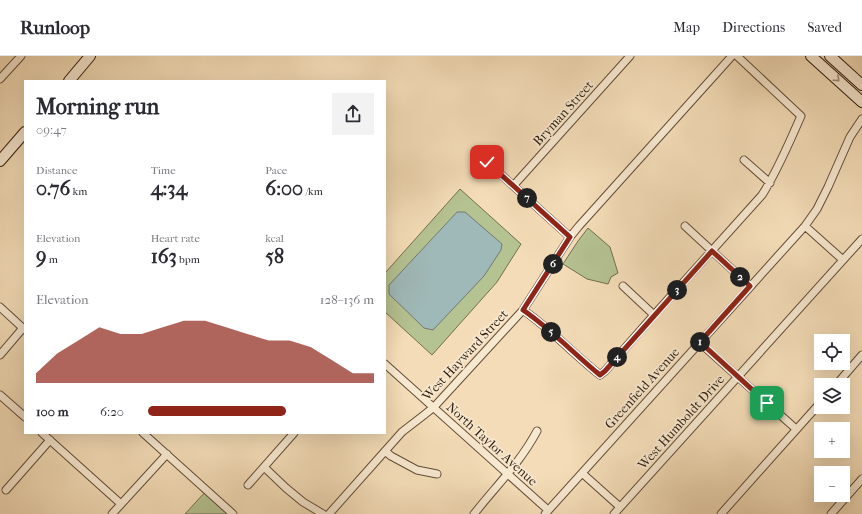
<!DOCTYPE html>
<html lang="en">
<head>
<meta charset="utf-8">
<style>
  :root { --surface:#fff; --page:#f2f2f3; --text:#2b2b33; --muted:#7c7c81; --line:#e1e1e2; --accent:#8f2418 }
  body { margin:0; font-family:"IM FELL French Canon",serif; background:var(--page); color:var(--text); height:100vh; display:flex; flex-direction:column; font-size:15px; white-space:nowrap }
  * { box-sizing:border-box; margin:0 }
  p { font-size:13px; color:var(--muted) }
  .icon { flex:none; width:22px; height:22px; fill:none; stroke:currentColor; stroke-width:2; stroke-linecap:round; stroke-linejoin:round }
  .map { position:relative; flex:1; overflow:hidden }
  .side { position:absolute; left:24px; top:24px; width:362px; height:354px; display:flex; flex-direction:column; background:var(--surface); border-radius:0px; box-shadow:0 4px 16px #0002 }
  .side>* { flex:none }
  .tools { position:absolute; left:814px; top:278px; display:grid; gap:8px }
  .tools a { display:grid; place-items:center; width:36px; height:36px; border-radius:0px; background:var(--surface); box-shadow:0 4px 16px #0002; font-size:20px }
  .pin { position:absolute; display:grid; place-items:center; width:34px; height:34px; color:#fff; margin:-17px; border-radius:8px; box-shadow:0 2px 6px #0006 }
  .km { position:absolute; width:20px; height:20px; margin:-10px; border-radius:50%; background:#222; color:#fff; font-size:11px; line-height:20px; text-align:center }
  .round { display:grid; place-items:center; flex:none; width:42px; height:42px; border-radius:0px; background:var(--page) }
  .summary { display:flex; align-items:center; justify-content:space-between; height:68px; padding:0 12px }
  h1 { font-size:22px; font-weight:800; line-height:30px }
  .stats { display:grid; grid-template-columns:repeat(3,1fr); gap:6px; height:68px; padding:4px 12px }
  .stats div { display:grid; align-content:center }
  .stats b { font-size:20px; font-weight:800 }
  .stats small { font-size:11px; font-weight:400 }
  .stats p { font-size:11px }
  .chart { height:112px; padding:8px 12px }
  .chart p { display:flex; justify-content:space-between }
  .chart svg { width:100%; height:72px; margin-top:4px; fill:var(--accent); opacity:.7 }
  ul { padding:0 12px; list-style:none; font-size:13px }
  li { display:grid; grid-template-columns:64px 48px 1fr; align-items:center; height:30px }
  li i { height:10px; border-radius:5px; background:var(--accent) }
  header { display:flex; align-items:center; gap:24px; box-sizing:border-box; height:56px; padding:0 20px; background:var(--surface); border-bottom:1px solid var(--line) }
  header strong { font-size:19px }
  nav { display:flex; gap:22px; margin-inline-start:auto; font-size:14px }
  .map>svg:first-child { display:block }
  .green { fill:#b5c292; stroke:#736f4f }
  .water { fill:#9fb9b8; stroke:#737a73 }
  .lines { fill:none; stroke-linecap:round; stroke-linejoin:round }
  .street-casing { stroke:#624c37; stroke-width:9 }
  .secondary-casing { stroke:#311c0c; stroke-width:12 }
  .street { stroke:#f7e8d0; stroke-width:7 }
  .secondary { stroke:#f7e8d0; stroke-width:10 }
  .oneway { stroke:#9e8c78 }
  .route-casing { stroke:#fff; stroke-width:8 }
  .route { stroke:#8f2418; stroke-width:5 }
  .labels { text-anchor:middle; dominant-baseline:central; stroke-width:3.5; stroke-linejoin:round; paint-order:stroke }
  .street-label { font-size:13px; fill:#311c0c; stroke:#f7e8d0 }
</style>
</head>
<body>
<header>
<strong>Runloop</strong>
<nav><a>Map</a><a>Directions</a><a>Saved</a></nav>
</header>
<div class="map">
<svg width="862" height="458" viewBox="0 0 862 458">
  <rect width="100%" height="100%" fill="#f3dcb7"/>
  <filter id="stains"><feTurbulence type="fractalNoise" baseFrequency=".005" numOctaves="4"/><feColorMatrix values="0 0 0 0 .2 0 0 0 0 .09 0 0 0 0 .02 0 0 0 .5 -.17"/></filter>
  <radialGradient id="worn" r=".72"><stop offset=".6" stop-color="#630" stop-opacity="0"/><stop offset="1" stop-color="#630" stop-opacity=".3"/></radialGradient>
  <path class="green" d="M460,133L521,188L497,226L432,299L385,256V217Z
    M588,172L610,191L618,217L611,221L608,228L587,223L563,208L578,185Z
    M207,434L233,458H185Z"/>
  <path class="water" d="M457,156H465L502,188L501,194L484,220L433,274L424,272L389,238V229Z"/>
  <g class="lines">
    <defs>
      <path id="street" d="M0,23L21,0
        M744,104L770,127
        M487,106L570,181
        M514,129L630,0
        M685,170L750,230
        M805,170L843,204
        M623,230L654,259
        M0,251L25,274
        M523,254C551,273 573,298 600,319L605,315L654,259L762,139C778,114 789,87 801,60L737,0
        M699,286L796,373
        M0,299L23,272
        M385,308L548,454
        M836,329L862,299
        M0,339L25,361
        M42,377L121,448
        M143,377L233,458
        M385,395L391,400L417,414L437,418
        M264,411L286,432L303,446L323,458
        M582,417L620,451
        M248,429L294,377
        M6,434L50,384
        M112,458L167,398
        M329,458L402,376L424,359L434,351L523,254L570,181L579,170L732,0
        M474,458C496,430 520,407 537,375
        M545,458L805,170L817,153L828,131L850,81L862,63
        M614,458L862,183
        M721,458L821,346
        M831,458L862,423"/>
      <path id="secondary" d="M811,0L862,46
        M830,0L862,29
        M69,25L90,0
        M0,105L25,76"/>
    </defs>
    <use href="#street" class="street-casing"/>
    <use href="#secondary" class="secondary-casing"/>
    <use href="#street" class="street"/>
    <use href="#secondary" class="secondary"/>
  </g>
  <defs><path id="oneway-chevron" d="M-2-3.5L2.5 0L-2 3.5" fill="none" stroke-width="1.6" stroke-linecap="round" stroke-linejoin="round"/></defs>
  <use class="oneway" href="#oneway-chevron" transform="translate(837 23) rotate(42)"/>
  <g class="lines">
    <defs>
      <path id="route" d="M487,106L570,181L523,254C551,273 574,298 600,319L605,315L712,195L750,230L700,286L767,347"/>
    </defs>
    <use href="#route" class="route-casing"/>
    <use href="#route" class="route"/>
  </g>
  <g class="labels">
    <g class="street-label">
      <text transform="translate(563 57) rotate(-48)">Bryman Street</text>
      <text transform="translate(465 299) rotate(-47)">West Hayward Street</text>
      <text transform="translate(642 332) rotate(-48)">Greenfield Avenue</text>
      <text transform="translate(681 366) rotate(-48)">West Humboldt Drive</text>
      <text transform="translate(492 388) rotate(42)">North Taylor Avenue</text>
    </g>
  </g>
  <rect width="100%" height="100%" filter="url(#stains)"/>
  <rect width="100%" height="100%" fill="url(#worn)"/>
</svg>
<div class="tools">
<a><svg class="icon" aria-label="locate" viewBox="0 0 24 24"><circle cx="12" cy="12" r="6"/><path d="M12 2v4M12 18v4M2 12h4M18 12h4"/></svg></a>
<a><svg class="icon" aria-label="layers" viewBox="0 0 24 24"><path d="M12 4l9 5-9 5-9-5zM3 14l9 5 9-5"/></svg></a>
<a>+</a>
<a>−</a>
</div>
<div class="pin" style="left:767px;top:347px;background:#1e9e55"><svg class="icon" aria-label="arrive" viewBox="0 0 24 24"><path d="M6 21V4h12l-3 4 3 4H6"/></svg></div>
<div class="pin" style="left:487px;top:106px;background:#d93025"><svg class="icon" aria-label="check" viewBox="0 0 24 24"><path d="M5 12l5 5 9-10"/></svg></div>
<b class="km" style="left:700px;top:286px">1</b>
<b class="km" style="left:740px;top:221px">2</b>
<b class="km" style="left:677px;top:234px">3</b>
<b class="km" style="left:617px;top:301px">4</b>
<b class="km" style="left:551px;top:276px">5</b>
<b class="km" style="left:553px;top:208px">6</b>
<b class="km" style="left:527px;top:142px">7</b>
<section class="side">
<div class="summary"><div><h1>Morning run</h1><p>09:47</p></div><a class="round"><svg class="icon" aria-label="share" viewBox="0 0 24 24"><path d="M12 15V3M7 8l5-5 5 5M5 13v7h14v-7"/></svg></a></div>
<div class="stats">
<div><p>Distance</p><b>0.76<small> km</small></b></div>
<div><p>Time</p><b>4:34</b></div>
<div><p>Pace</p><b>6:00<small> /km</small></b></div>
</div>
<div class="stats">
<div><p>Elevation</p><b>9<small> m</small></b></div>
<div><p>Heart rate</p><b>163<small> bpm</small></b></div>
<div><p>kcal</p><b>58</b></div>
</div>
<div class="chart"><p><span>Elevation</span>128–136 m</p>
<svg viewBox="0 0 160 44" preserveAspectRatio="none"><path d="M0 44V38L10 26L20 18L30 10L40 14L50 14L60 10L70 6L80 6L90 10L100 14L110 18L120 18L130 22L140 30L150 38L160 38V44z"/></svg>
</div>
<ul>
<li><b>100 m</b>6:20<i style="width:61%"></i></li>
</ul>
</section>
</div>
</body>
</html>
